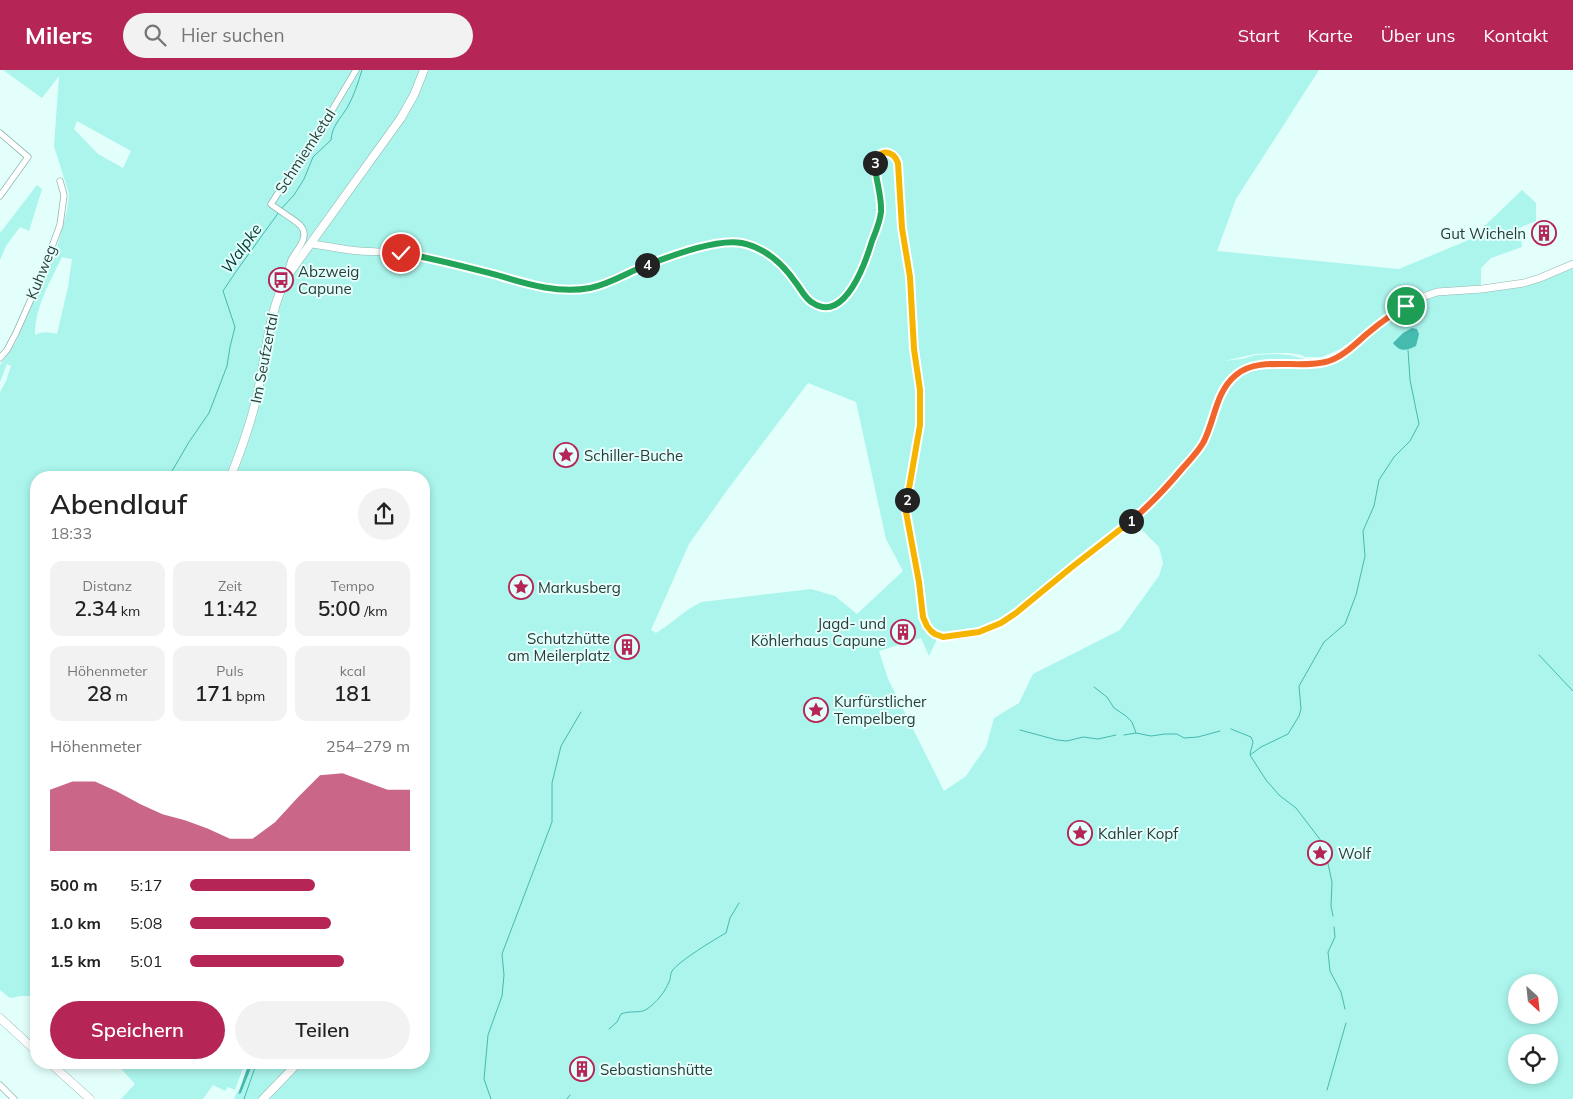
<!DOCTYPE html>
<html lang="de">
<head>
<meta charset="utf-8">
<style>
  :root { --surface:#fff; --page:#f2f2f2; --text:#222; --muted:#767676; --accent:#b52657 }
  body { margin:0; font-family:Mulish,sans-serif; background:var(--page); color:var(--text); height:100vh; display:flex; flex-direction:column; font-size:19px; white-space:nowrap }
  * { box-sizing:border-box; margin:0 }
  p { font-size:16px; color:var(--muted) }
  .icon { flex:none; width:28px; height:28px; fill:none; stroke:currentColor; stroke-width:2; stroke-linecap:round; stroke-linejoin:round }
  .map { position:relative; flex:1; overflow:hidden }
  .details { position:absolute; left:30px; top:401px; width:400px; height:598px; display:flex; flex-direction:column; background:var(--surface); border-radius:20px; box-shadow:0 2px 8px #0003 }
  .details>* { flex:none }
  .needle { width:32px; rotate:153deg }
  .buttons { position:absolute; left:1508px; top:904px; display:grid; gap:10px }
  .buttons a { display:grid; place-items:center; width:50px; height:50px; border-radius:50%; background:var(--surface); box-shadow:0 2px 8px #0003; font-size:25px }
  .pin { position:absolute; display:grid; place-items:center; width:42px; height:42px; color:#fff; margin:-21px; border:2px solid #fff; border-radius:50%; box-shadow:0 1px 5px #0007 }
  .km { position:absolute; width:25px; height:25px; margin:-12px; border-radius:50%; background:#222; color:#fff; font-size:14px; line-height:25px; text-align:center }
  .round { display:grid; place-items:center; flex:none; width:52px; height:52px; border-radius:26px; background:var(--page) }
  .head { display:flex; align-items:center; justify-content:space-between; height:85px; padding:0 20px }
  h1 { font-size:28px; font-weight:600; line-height:38px }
  .metrics { display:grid; grid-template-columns:repeat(3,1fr); gap:8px; height:85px; padding:5px 20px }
  .metrics div { display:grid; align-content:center; border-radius:12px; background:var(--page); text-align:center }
  .metrics b { font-size:21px; font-weight:600 }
  .metrics small { font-size:14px; font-weight:400 }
  .metrics p { font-size:14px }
  .chart { height:140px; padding:10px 20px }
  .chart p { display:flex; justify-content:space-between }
  .chart svg { width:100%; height:90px; margin-top:5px; fill:var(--accent); opacity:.7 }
  .primary-button { display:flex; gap:10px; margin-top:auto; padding:10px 20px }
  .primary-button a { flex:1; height:58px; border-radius:30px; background:var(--accent); color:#fff; font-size:20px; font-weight:600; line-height:58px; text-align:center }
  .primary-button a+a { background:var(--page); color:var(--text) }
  ul { padding:0 20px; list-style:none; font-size:16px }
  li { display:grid; grid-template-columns:80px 60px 1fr; align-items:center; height:38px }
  li i { height:12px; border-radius:6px; background:var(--accent) }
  header { display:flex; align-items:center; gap:30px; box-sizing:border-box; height:70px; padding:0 25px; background:var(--accent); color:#fff }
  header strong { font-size:24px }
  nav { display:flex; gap:28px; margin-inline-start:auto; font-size:18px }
  .search { width:350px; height:45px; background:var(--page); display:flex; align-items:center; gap:12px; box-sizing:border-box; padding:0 18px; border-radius:28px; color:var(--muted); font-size:19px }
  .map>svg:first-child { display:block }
  .green { fill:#abf5ec; fill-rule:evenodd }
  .water { fill:#45baaf }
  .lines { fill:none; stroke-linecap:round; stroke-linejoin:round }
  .stream { stroke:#45baaf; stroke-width:1 }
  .minor-casing { stroke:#94b6b1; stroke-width:7 }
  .tertiary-casing { stroke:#94b6b1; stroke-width:8 }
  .secondary-casing { stroke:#94b6b1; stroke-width:9 }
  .minor { stroke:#fff; stroke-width:5.5 }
  .tertiary { stroke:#fff; stroke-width:7 }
  .secondary { stroke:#fff; stroke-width:8 }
  .split-1-casing { stroke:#fff; stroke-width:10 }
  .split-2-casing { stroke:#fff; stroke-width:10 }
  .split-3-casing { stroke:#fff; stroke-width:10 }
  .split-4-casing { stroke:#fff; stroke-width:10 }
  .split-5-casing { stroke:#fff; stroke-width:10 }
  .split-1 { stroke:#f0652b; stroke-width:6 }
  .split-2 { stroke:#f5b400; stroke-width:6 }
  .split-3 { stroke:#f5b400; stroke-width:6 }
  .split-4 { stroke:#22a559; stroke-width:6 }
  .split-5 { stroke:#22a559; stroke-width:6 }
  .labels { text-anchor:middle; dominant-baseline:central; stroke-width:4; stroke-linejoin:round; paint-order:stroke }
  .street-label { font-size:15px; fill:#2c3b39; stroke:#e2fffb }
  .poi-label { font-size:15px; fill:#2c3b39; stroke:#e2fffb; text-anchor:start }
  .water-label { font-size:16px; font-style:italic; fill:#003833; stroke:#e2fffb }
</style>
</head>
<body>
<header>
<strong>Milers</strong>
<div class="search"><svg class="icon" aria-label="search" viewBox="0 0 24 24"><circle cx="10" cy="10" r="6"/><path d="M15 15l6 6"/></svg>Hier suchen</div>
<nav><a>Start</a><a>Karte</a><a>Über uns</a><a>Kontakt</a></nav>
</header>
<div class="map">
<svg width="1573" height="1029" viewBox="0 0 1573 1029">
  <rect width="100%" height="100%" fill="#e2fffb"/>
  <path class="green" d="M3,0H1319L1236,129L1217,181L1399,199L1471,169L1522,120L1536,133V151L1519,158L1522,177L1491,188L1481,198V217L1422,222L1402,234L1394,227L1390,243L1352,271L1338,280L1322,287H1305L1302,285L1289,283H1275L1255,284L1224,291L1242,289L1256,285L1275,284L1289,285L1309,290L1326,289L1338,283L1428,225L1485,220L1573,196V1029H234L246,1001L248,993H249L237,1023H241L253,993L424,992V408H36V929L33,926H21L10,928L0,920V322L6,311L11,296L7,294L0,312V295L16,272L57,177L67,141L69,124L54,76L59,6L42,28ZM77,51L131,81L123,98L98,84L74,59ZM62,187L72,189L68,217L57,264C49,262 43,261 35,265C35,237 50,212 62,187ZM808,313L856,332L886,469L903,501L857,544L835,526L811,519L702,532C685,539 672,554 656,563L651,560L689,474L728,419ZM1135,453L1159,477L1163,493L1159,506L1120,560L1033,604L1019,633L994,648L986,677L966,706L944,721L888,609L879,581L921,568L929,586L937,569L964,567L981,564L995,560L1008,552L1075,496ZM1516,912H1549V945H1516ZM1516,972H1549V1005H1516Z
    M37,115L42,119L29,161L20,157L6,176L0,190V163Z
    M116,993H245L235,1020L228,1017L225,1021L213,1015L203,1029H121L135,1014Z"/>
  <path class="water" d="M1412,258L1417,259L1419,264L1416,276C1406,281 1400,282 1393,273L1403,263Z
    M249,993H253L241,1023L238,1024Z"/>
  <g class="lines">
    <path class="stream" d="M281,139L294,125L304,109L313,87L331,70C332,56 340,49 347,38C354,26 358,13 362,0
      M168,408L189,372L209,343L227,296L230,277L235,257L223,221L235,203L279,142
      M1539,585L1573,621
      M1094,617L1107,627L1114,638L1126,646L1132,652L1136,663
      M1231,659L1251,667L1253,672L1250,684
      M1020,660L1057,670L1067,671L1083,667L1098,669L1116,665
      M1124,665L1136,663L1151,666L1165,664H1177L1184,668L1198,667L1220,661
      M1333,846L1331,836L1332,812L1325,780L1322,772L1296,738L1279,725L1266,710L1250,685L1261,677L1288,664L1299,646L1301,639L1299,616L1324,572L1345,554L1356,525L1365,486L1363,461L1374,436L1379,410L1394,387L1410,371L1419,354L1410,310L1408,280
      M1334,857L1335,867L1328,882L1330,901L1341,922L1345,939
      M609,959L617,952L621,944C630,940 640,944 647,939C656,933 665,922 669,912C671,909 670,904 672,901C679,891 715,869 726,863L730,848L739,833
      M1327,1020L1346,953
      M244,1029L257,992
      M491,1029L484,1009L488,965L502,926L504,905L502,884L552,752V713L561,676L581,642
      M567,1029L570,1025"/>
    <defs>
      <path id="minor" d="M0,63L28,87L0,126
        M288,205C288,200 289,195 291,190C297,179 311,167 300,155C295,150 278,140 271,134L328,47L356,0
        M0,288L7,280L16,263L40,209L60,155L64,125L60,111
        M0,1015L14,1029"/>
      <path id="tertiary" d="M312,174C328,176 344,180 360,181C379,182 398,182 417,185C446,191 476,199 505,208C532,215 558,223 586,219C600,217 612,209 625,204C654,192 715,167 745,173C759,177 773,185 783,196C800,213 812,253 842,230C859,216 882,156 881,134C881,119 867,94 881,83C892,81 897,87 899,98L902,158L911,218L914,279L920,320L921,336L920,355L906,442L915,486L923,547C926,557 932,565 943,567L984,561L1008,549L1071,497L1132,450L1151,433L1198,381L1205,370L1218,332L1225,317L1232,308L1241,301L1263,295L1315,294L1328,292L1345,283L1390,246L1420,228L1437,222L1482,219L1524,213L1540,208L1573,194"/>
      <path id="secondary" d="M230,408C242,378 253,348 259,316C267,278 269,240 288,205L401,48L414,25L424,0
        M0,948L36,981
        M49,992L90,1029
        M263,1029L299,992"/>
    </defs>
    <use href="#minor" class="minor-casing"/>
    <use href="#tertiary" class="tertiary-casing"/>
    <use href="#secondary" class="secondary-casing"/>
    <use href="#minor" class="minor"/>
    <use href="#tertiary" class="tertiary"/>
    <use href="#secondary" class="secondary"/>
  </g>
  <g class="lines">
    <defs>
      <path id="split-1" d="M1131,451C1150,435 1166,418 1182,399C1189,391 1197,383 1203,373C1215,351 1215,322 1236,305C1259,285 1301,300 1329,291C1344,286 1356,273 1368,263C1380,253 1392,244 1406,236"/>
      <path id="split-2" d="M907,430L906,442L919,512L923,547L927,556L931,561L935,564L943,567L979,562L1001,553L1016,543L1072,497L1131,451"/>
      <path id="split-3" d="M875,93C879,78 893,80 898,93L902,158L910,207L914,279L920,320V355L907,430"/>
      <path id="split-4" d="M647,195C671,186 717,168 742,173C765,178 783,194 796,213C801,219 805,229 813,233C845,254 866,191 872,171C876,161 880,152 881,142C882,125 875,109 875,93"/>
      <path id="split-5" d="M401,183C433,188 465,197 497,205C527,214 558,224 590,218C610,214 628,202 647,195"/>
    </defs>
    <use href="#split-1" class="split-1-casing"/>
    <use href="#split-2" class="split-2-casing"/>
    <use href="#split-3" class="split-3-casing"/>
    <use href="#split-4" class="split-4-casing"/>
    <use href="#split-5" class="split-5-casing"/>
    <use href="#split-1" class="split-1"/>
    <use href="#split-2" class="split-2"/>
    <use href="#split-3" class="split-3"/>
    <use href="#split-4" class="split-4"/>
    <use href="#split-5" class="split-5"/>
  </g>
  <defs>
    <symbol id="building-ring" viewBox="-11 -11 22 22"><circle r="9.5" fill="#e2fffb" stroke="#b52657" stroke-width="1.5"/><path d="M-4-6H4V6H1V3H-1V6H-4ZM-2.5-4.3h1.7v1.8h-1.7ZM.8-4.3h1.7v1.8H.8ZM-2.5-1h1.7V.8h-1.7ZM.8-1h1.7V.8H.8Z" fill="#b52657"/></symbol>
    <symbol id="bus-ring" viewBox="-11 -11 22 22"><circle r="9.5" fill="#e2fffb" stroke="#b52657" stroke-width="1.5"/><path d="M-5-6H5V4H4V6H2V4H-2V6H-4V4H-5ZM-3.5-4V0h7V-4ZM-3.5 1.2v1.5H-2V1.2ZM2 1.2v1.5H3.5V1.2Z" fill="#b52657"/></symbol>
    <symbol id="sight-ring" viewBox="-11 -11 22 22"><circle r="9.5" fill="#e2fffb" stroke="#b52657" stroke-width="1.5"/><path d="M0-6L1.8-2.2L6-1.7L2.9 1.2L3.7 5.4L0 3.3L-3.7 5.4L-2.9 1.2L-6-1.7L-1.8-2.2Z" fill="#b52657"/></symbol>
  </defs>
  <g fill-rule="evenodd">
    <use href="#building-ring" x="1530" y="149" width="28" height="28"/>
    <use href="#bus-ring" x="267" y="196" width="28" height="28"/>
    <use href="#sight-ring" x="552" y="371" width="28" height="28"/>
    <use href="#sight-ring" x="507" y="503" width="28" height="28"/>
    <use href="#building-ring" x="889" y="548" width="28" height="28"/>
    <use href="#building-ring" x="613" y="563" width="28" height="28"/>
    <use href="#sight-ring" x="802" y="626" width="28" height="28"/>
    <use href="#sight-ring" x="1066" y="749" width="28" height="28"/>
    <use href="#sight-ring" x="1306" y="769" width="28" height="28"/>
    <use href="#building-ring" x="568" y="985" width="28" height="28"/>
  </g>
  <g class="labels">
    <g class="street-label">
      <text transform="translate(305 81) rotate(-57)">Schmiemketal</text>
      <text transform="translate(41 202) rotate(-68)">Kuhweg</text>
      <text transform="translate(264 288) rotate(-79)">Im Seufzertal</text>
    </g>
    <g class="poi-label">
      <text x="1526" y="163" text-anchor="end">Gut Wicheln</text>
      <text x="298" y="201">Abzweig<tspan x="298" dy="17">Capune</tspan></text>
      <text x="584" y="385">Schiller-Buche</text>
      <text x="538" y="517">Markusberg</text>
      <text x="886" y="553" text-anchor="end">Jagd- und<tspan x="886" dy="17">Köhlerhaus Capune</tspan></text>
      <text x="610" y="568" text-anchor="end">Schutzhütte<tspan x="610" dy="17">am Meilerplatz</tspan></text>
      <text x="834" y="631">Kurfürstlicher<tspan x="834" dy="17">Tempelberg</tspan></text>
      <text x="1098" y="763">Kahler Kopf</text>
      <text x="1338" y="783">Wolf</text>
      <text x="600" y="999">Sebastianshütte</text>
    </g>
    <g class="water-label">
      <text transform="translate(241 178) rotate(-54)">Walpke</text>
    </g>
  </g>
</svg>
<div class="buttons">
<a><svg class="needle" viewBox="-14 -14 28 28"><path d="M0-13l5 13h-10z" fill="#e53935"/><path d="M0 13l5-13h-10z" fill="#767676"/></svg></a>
<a><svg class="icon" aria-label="locate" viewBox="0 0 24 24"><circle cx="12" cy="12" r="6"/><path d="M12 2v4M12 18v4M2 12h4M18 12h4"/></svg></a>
</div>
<div class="pin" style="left:1406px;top:236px;background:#1e9e55"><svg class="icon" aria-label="arrive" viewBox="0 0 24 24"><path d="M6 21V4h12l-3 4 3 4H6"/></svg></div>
<div class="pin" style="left:401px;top:183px;background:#d93025"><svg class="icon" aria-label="check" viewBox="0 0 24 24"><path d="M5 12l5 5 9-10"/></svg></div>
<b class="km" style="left:1131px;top:451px">1</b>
<b class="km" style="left:907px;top:430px">2</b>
<b class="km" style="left:875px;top:93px">3</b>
<b class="km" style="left:647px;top:195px">4</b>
<section class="details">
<div class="head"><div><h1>Abendlauf</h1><p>18:33</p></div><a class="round"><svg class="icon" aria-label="share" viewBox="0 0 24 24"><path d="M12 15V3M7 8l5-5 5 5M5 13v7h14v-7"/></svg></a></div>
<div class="metrics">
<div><p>Distanz</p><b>2.34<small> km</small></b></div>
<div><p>Zeit</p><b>11:42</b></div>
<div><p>Tempo</p><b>5:00<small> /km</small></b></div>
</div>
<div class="metrics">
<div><p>Höhenmeter</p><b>28<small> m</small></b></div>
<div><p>Puls</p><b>171<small> bpm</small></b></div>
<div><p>kcal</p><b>181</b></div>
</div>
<div class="chart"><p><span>Höhenmeter</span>254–279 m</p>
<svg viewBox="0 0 160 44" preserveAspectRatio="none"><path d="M0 44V14L10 10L20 10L30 15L40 21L50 26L60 29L70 33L80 38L90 38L100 30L110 18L120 7L130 6L140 10L150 14L160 14V44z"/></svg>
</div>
<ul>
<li><b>500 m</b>5:17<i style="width:57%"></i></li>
<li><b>1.0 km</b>5:08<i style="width:64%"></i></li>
<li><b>1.5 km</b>5:01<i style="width:70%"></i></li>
</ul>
<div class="primary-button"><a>Speichern</a><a>Teilen</a></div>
</section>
</div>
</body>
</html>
